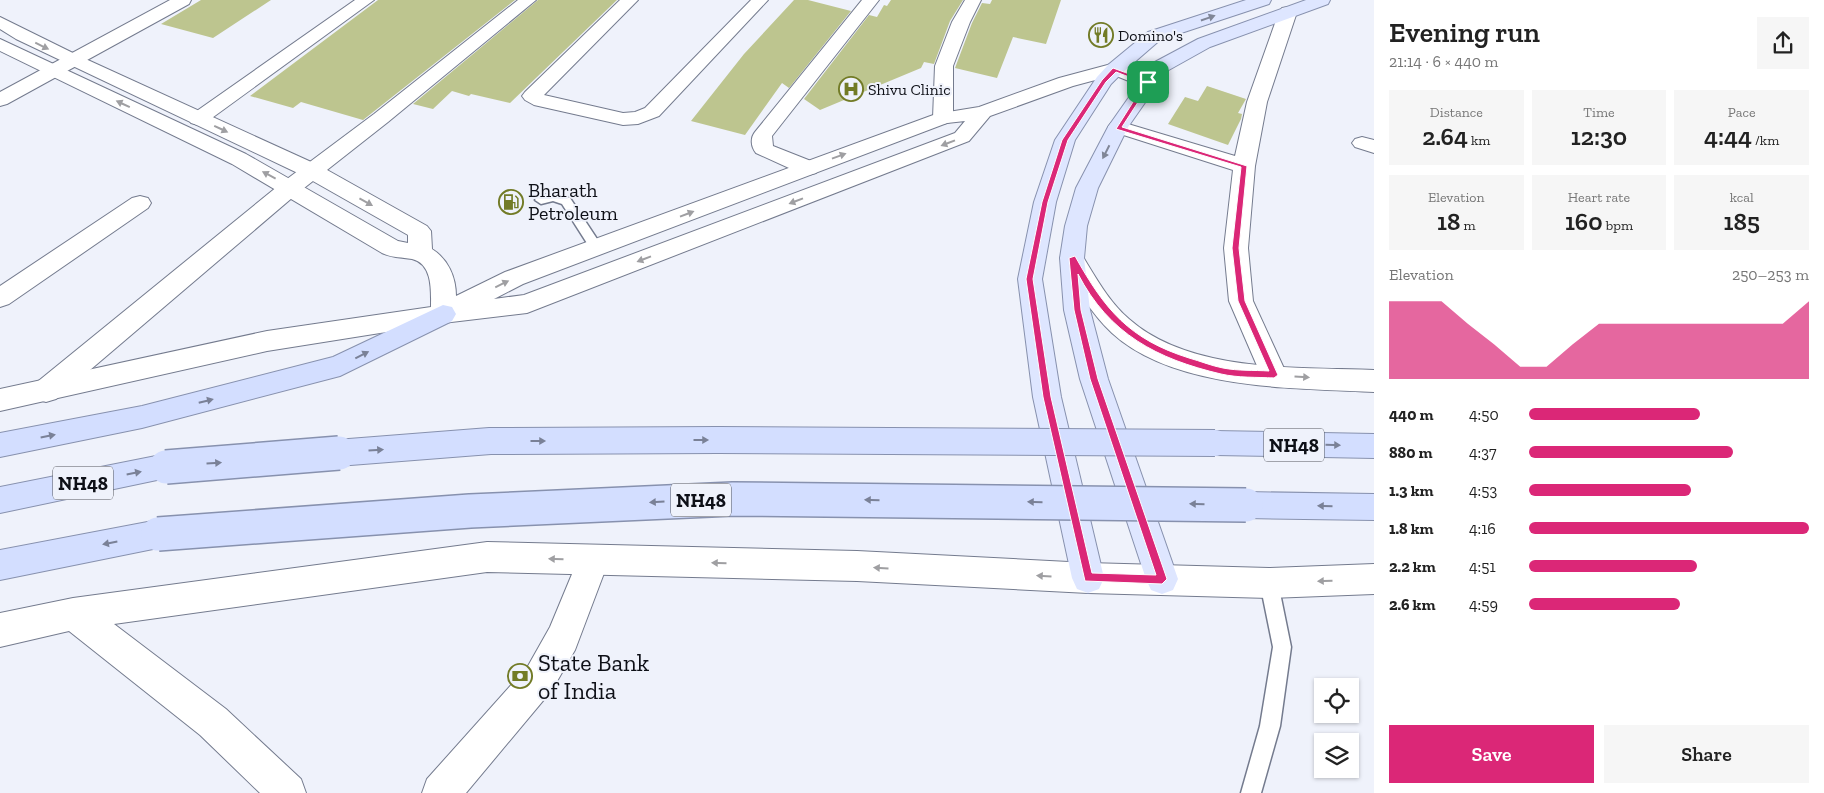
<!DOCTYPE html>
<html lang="en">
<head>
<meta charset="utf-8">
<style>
  :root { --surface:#fff; --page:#f6f6f6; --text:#222; --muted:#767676; --accent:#db2777 }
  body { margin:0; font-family:"Zilla Slab",serif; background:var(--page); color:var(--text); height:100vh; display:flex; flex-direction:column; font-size:19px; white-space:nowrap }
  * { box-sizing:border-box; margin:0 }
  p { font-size:16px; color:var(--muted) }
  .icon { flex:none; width:28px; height:28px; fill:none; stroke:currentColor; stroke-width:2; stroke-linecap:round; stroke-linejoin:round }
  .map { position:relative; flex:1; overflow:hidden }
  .drawer { display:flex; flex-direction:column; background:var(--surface); width:450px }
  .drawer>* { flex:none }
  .tools { position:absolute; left:1314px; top:678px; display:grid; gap:10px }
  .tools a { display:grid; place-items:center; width:45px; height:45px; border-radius:0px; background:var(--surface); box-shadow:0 1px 4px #0004; font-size:25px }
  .pin { position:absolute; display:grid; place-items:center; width:42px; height:42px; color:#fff; margin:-21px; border-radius:10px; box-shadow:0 2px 8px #0006 }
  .round { display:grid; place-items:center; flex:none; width:52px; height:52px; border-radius:0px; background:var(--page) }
  .headline { display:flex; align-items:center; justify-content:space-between; height:85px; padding:0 15px }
  h1 { font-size:28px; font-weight:600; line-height:38px }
  .metrics { display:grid; grid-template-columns:repeat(3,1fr); gap:8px; height:85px; padding:5px 15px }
  .metrics div { display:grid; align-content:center; border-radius:0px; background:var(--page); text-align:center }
  .metrics b { font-size:25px; font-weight:600 }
  .metrics small { font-size:14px; font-weight:400 }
  .metrics p { font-size:14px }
  .chart { height:140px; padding:10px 15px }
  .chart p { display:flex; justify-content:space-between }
  .chart svg { width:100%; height:90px; margin-top:5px; fill:var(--accent); opacity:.7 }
  .button { display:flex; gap:10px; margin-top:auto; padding:10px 15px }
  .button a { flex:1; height:58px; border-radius:0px; background:var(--accent); color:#fff; font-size:20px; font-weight:600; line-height:58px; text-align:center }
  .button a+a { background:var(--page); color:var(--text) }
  ul { padding:0 15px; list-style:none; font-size:16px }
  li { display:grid; grid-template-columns:80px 60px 1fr; align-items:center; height:38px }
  li i { height:12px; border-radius:6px; background:var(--accent) }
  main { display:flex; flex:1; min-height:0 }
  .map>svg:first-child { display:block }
  .building { fill:#bdc58f }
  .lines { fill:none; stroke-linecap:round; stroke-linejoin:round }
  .service-casing { stroke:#747b8e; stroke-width:3 }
  .minor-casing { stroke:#747b8e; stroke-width:2 }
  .tertiary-casing { stroke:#747b8e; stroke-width:2 }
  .primary-casing { stroke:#8791ae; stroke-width:2 }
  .trunk-casing { stroke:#8791ae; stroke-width:2 }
  .service { fill:#fff; fill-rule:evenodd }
  .minor { fill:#fff; fill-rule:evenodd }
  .tertiary { fill:#fff; fill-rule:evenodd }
  .primary { fill:#dee6ff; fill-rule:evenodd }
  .trunk { fill:#d3deff; fill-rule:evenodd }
  .trunk-bridge-far1-casing { stroke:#8791ae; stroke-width:28; stroke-linecap:butt }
  .trunk-bridge-casing { stroke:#8791ae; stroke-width:36; stroke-linecap:butt }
  .trunk-bridge-far1 { stroke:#d3deff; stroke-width:26 }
  .trunk-bridge { stroke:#d3deff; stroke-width:33 }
  .oneway { fill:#808697 }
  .oneway2 { fill:#9f9fa2 }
  .oneway3 { fill:#7a8197 }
  .route { fill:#db2777; stroke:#fff; fill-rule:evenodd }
  .labels { text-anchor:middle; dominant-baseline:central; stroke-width:4; stroke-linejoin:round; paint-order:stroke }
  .far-poi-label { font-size:16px; fill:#0e1017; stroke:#eff2fb; text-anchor:start }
  .shield { fill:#eff2fb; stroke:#52545b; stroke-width:1 }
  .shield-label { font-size:19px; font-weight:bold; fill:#0e1017 }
  .poi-label { font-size:20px; fill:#0e1017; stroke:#eff2fb; text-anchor:start }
  .near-poi-label { font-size:24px; fill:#0e1017; stroke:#eff2fb; text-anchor:start }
</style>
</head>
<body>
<main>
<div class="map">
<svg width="1374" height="793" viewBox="0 0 1374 793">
  <rect width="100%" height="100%" fill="#eff2fb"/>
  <path class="building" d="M201,0H271L213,38L161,24Z
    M378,0H515L363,120L301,102L293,108L250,96Z
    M538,0H617L510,103L471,94L469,96L452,91L433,109L413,104Z
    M794,0H808L851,11L789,88L782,83L745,135L691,121L744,54Z
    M891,0H963L950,21L934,64L924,62L921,68L820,110L804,99L869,15L877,17L884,5L887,6Z
    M992,0H1061L1046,44L1013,37L997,78L955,68L972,23L982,3L990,4Z
    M1207,86L1246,99L1238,113L1242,114L1241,119L1228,145L1168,124L1185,97L1198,101Z"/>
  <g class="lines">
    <defs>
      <path id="service" d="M554,193L570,198L603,248L602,251H592L562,204L553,201L541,204L535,200L537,197Z
        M1269,575L1275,577L1278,583L1291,647L1280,726L1261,793H1241L1260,726L1273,647L1260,583L1263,577Z"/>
      <path id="minor" d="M170,0H191L189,4L7,104L0,106V92Z
        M355,0H374L205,123L198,125L191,123L188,119L191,115Z
        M518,0H536L388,122L299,192L56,399L46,402L36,399L32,391L36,383L283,182L374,114Z
        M620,0H638L544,95L623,113L635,112L645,108L751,0H768L659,116L638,124L623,125L534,105L525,100L522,96L525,92Z
        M862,0H879L772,136L773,146L816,163L819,168L816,173L808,175L800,173L756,153C751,147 750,138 755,132Z
        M965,0H981L970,22L953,66V118L950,122L943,124L936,122L933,118L935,66L952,22Z
        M1288,7L1294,8L1297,12L1267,102L1255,166L1248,248L1253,301L1287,375L1284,382L1274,386L1264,382L1229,301L1224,248L1233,170L1111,131L1108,127L1111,123L1118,121L1235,156L1247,102L1279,12L1282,8Z
        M1362,137L1374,140V153L1355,147L1352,143L1355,139Z
        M140,196L148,198L151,203L148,208L9,304L0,307V286L132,198Z
        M593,545L604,550L609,560L575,650L552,690L466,793H422L427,779L528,666L550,627L582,550Z"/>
      <path id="tertiary" d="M0,17L79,56L320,166L427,226L431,231L432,249C448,259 456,277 456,296L505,272L936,114L979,107L1059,78L1115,63L1155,78L1157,82L1155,86L1148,88L1141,86L1114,75L1073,86L990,116L969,141L527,313L443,323L267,351L0,411V389L267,331L431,307C431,291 433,264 412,259C401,257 392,258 382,253L232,164L0,51V39L246,154L398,241L408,243V235L304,176L16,39L0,29ZM965,121L955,133L524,295L494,299L523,284L947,123Z
        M1072,250L1080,252C1095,276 1108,301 1129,319C1190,373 1298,367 1374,370V392C1294,388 1174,390 1112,333C1089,312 1075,284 1060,258L1064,252Z
        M487,542L857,551L1088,563L1269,568L1374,564V594L1269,598L1088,593L857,581L487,572L114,624L226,709L301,779L306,793H260L200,735L69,631L0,647V613L73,598Z"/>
      <path id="primary" d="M1246,0H1271L1269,4L1160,40L1122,73L1111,84L1075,140L1056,202L1042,279L1061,397L1104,578L1099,589L1088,593L1077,589L1072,578L1033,397L1018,279L1034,202L1055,140L1097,77L1108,65L1148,32Z
        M1306,0H1330L1328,4L1210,47L1167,71L1128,127L1098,188L1087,226L1084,258L1090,310L1108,379L1178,579L1173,590L1162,594L1151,590L1146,579L1080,379L1064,310L1060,258L1065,226L1076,188L1108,127L1153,63L1198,39Z"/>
      <path id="trunk" d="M443,305L452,307L456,314L452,321L340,376L142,428L0,457V433L142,406L333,357Z
        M1215,431L1374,434V458L1215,455L1205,451L1201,443L1205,435Z
        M166,454L176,458L181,467L176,476L0,513V487Z
        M1246,492L1374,494V520L1246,518L1235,515L1231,505L1235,495Z
        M158,520L169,524L174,534L169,544L158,548L0,580V550Z"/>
    </defs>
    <use href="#service" class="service-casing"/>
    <use href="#minor" class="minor-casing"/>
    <use href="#tertiary" class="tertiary-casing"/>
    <use href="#primary" class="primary-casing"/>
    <use href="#trunk" class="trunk-casing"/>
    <use href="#service" class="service"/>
    <use href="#minor" class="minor"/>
    <use href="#tertiary" class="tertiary"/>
    <use href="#primary" class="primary"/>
    <use href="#trunk" class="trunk"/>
    <defs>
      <path id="trunk-bridge-far1" d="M324,454L490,441L718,440L1215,443"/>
      <path id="trunk-bridge" d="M166,467L339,453
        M158,534L470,511L733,499L1246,505"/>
    </defs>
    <use href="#trunk-bridge-far1" class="trunk-bridge-far1-casing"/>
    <use href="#trunk-bridge" class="trunk-bridge-casing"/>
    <use href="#trunk-bridge-far1" class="trunk-bridge-far1"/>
    <use href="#trunk-bridge" class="trunk-bridge"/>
  </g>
  <defs><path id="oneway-solid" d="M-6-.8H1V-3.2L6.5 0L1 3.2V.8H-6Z" transform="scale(1.25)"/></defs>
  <g class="oneway">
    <use href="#oneway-solid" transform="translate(1208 18) rotate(-19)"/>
    <use href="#oneway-solid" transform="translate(1106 152) rotate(117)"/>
  </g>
  <g class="oneway2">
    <use href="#oneway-solid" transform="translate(42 46) rotate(26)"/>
    <use href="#oneway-solid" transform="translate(123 104) rotate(-155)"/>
    <use href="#oneway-solid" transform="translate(221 129) rotate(25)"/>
    <use href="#oneway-solid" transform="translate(948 143) rotate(159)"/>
    <use href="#oneway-solid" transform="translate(839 156) rotate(-20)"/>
    <use href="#oneway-solid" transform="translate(269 175) rotate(-152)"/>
    <use href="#oneway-solid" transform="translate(796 201) rotate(159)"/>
    <use href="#oneway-solid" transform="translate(366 202) rotate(29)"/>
    <use href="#oneway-solid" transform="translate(687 214) rotate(-21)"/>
    <use href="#oneway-solid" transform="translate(644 259) rotate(159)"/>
    <use href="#oneway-solid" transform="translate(502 284) rotate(-26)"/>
    <use href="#oneway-solid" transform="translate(1302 377) rotate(4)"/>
    <use href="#oneway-solid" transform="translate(556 559) rotate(-178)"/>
    <use href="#oneway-solid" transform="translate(719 563) rotate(-179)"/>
    <use href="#oneway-solid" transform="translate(881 568) rotate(-177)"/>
    <use href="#oneway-solid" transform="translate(1044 576) rotate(-177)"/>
    <use href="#oneway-solid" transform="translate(1325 581) rotate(178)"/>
  </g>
  <g class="oneway3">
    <use href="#oneway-solid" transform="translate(362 355) rotate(-27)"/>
    <use href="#oneway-solid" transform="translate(206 401) rotate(-14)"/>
    <use href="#oneway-solid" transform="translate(48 436) rotate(-11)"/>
    <use href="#oneway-solid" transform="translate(701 440)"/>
    <use href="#oneway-solid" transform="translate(538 441)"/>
    <use href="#oneway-solid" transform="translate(1333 445) rotate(1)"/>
    <use href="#oneway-solid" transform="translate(376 450) rotate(-4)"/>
    <use href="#oneway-solid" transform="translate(214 463) rotate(-4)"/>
    <use href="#oneway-solid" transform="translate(134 473) rotate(-11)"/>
    <use href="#oneway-solid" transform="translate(872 500) rotate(-179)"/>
    <use href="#oneway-solid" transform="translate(657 502) rotate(177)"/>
    <use href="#oneway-solid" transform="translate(1035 502) rotate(-179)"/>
    <use href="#oneway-solid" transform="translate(1197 504) rotate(-179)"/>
    <use href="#oneway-solid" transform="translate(1325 506) rotate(-179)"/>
    <use href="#oneway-solid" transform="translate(110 543) rotate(169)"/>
  </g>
  <path class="route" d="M1113,68L1151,82L1122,127L1247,166L1239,248L1245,301L1278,375L1274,378C1257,377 1238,378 1221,374C1157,359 1109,334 1078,274L1081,310L1098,379L1167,579L1162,584L1085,581L1043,397L1026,279L1042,202L1062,140L1102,80ZM1116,72L1145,83L1116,129L1241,167L1232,248L1238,301L1269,371C1254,370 1238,371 1223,368C1212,366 1200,361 1189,358C1129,339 1105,310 1075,256L1069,258L1074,310L1090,379L1156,575L1092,573L1051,397L1033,279L1048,202L1068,140L1106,82Z"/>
  <defs>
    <symbol id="restaurant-ring" viewBox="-11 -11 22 22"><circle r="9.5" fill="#eff2fb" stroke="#727b26" stroke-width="1.5"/><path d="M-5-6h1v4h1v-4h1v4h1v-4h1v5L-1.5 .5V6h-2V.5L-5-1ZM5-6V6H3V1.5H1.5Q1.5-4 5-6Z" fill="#727b26"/></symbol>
    <symbol id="hospital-ring" viewBox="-11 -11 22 22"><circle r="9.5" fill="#eff2fb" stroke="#727b26" stroke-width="1.5"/><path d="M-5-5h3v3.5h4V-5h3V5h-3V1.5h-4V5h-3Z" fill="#727b26"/></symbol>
    <symbol id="fuel-ring" viewBox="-11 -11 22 22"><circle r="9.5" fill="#eff2fb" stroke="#727b26" stroke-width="1.5"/><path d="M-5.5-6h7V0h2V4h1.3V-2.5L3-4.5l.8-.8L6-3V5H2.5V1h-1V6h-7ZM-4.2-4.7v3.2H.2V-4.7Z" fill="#727b26"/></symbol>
    <symbol id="bank-ring" viewBox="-11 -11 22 22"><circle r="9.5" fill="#eff2fb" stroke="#727b26" stroke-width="1.5"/><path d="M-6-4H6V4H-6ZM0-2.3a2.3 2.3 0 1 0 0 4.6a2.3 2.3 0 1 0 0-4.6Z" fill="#727b26"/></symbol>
  </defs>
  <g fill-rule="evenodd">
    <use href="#restaurant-ring" x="1087" y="21" width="28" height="28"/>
    <use href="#hospital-ring" x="837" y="75" width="28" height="28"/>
    <use href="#fuel-ring" x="497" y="188" width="28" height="28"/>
    <use href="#bank-ring" x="506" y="662" width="28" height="28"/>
  </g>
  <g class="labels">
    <g class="far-poi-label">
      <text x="1118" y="35">Domino's</text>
      <text x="868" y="89">Shivu Clinic</text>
    </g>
    <g class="shield">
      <rect x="1264" y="428.5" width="60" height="33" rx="4"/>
      <rect x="53" y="466.5" width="60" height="33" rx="4"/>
      <rect x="671" y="483.5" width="60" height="33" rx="4"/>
    </g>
    <g class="shield-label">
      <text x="1294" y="445">NH48</text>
      <text x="83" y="483">NH48</text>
      <text x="701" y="500">NH48</text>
    </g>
    <g class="poi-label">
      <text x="528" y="190">Bharath<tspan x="528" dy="23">Petroleum</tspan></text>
    </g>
    <g class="near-poi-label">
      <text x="538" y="662">State Bank<tspan x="538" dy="28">of India</tspan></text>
    </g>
  </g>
</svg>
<div class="tools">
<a><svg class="icon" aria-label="locate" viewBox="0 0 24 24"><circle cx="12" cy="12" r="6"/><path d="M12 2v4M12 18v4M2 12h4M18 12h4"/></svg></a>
<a><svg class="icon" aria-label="layers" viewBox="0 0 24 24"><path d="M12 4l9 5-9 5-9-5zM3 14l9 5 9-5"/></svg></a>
</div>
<div class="pin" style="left:1148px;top:82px;background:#1e9e55"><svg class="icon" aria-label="arrive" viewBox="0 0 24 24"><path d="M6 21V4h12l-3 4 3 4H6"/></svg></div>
</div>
<section class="drawer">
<div class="headline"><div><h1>Evening run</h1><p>21:14 · 6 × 440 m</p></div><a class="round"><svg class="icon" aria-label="share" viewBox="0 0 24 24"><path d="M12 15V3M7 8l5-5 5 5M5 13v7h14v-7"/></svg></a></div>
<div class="metrics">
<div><p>Distance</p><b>2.64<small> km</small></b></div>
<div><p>Time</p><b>12:30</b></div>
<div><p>Pace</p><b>4:44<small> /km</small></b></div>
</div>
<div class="metrics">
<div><p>Elevation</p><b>18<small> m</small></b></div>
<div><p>Heart rate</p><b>160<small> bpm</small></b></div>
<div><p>kcal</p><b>185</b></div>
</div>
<div class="chart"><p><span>Elevation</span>250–253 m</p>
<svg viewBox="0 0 160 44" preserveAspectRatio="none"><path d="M0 44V6L10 6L20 6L30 17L40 27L50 38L60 38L70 27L80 17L90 17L100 17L110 17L120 17L130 17L140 17L150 17L160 6V44z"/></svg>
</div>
<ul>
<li><b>440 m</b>4:50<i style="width:61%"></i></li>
<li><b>880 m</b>4:37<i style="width:73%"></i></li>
<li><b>1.3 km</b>4:53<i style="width:58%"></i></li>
<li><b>1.8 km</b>4:16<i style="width:100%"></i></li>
<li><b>2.2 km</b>4:51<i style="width:60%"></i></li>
<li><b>2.6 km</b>4:59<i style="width:54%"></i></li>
</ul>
<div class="button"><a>Save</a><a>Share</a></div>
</section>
</main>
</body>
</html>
